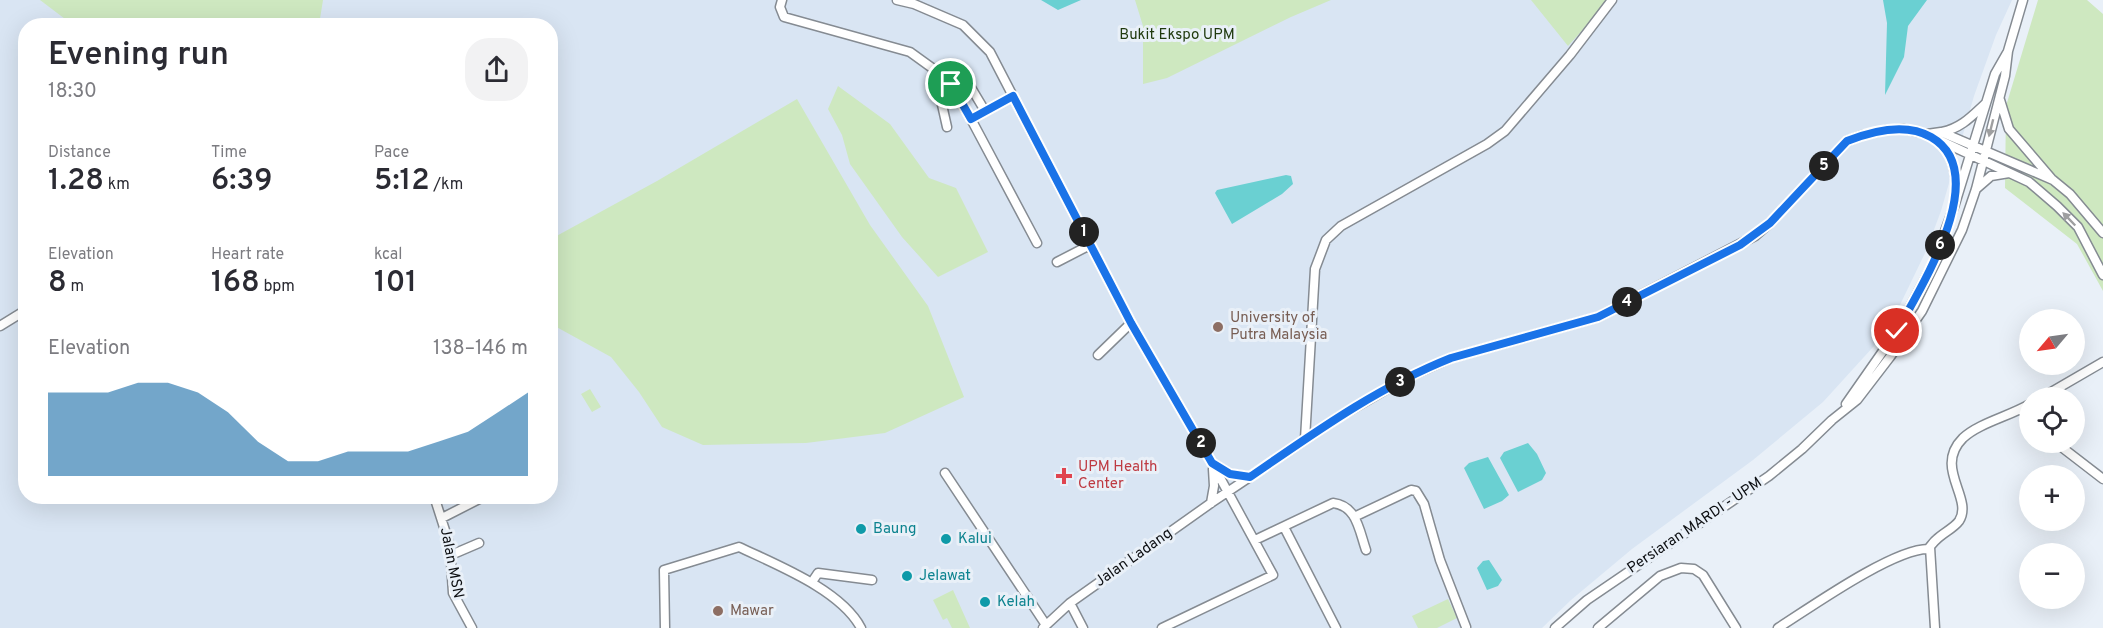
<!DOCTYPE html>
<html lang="en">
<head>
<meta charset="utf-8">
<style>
  :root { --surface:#fff; --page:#f2f2f3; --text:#2b2b33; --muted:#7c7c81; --accent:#3981b5 }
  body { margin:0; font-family:Overpass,sans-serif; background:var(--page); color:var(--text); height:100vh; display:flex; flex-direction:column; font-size:22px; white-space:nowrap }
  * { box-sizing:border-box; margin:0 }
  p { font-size:20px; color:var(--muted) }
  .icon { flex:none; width:33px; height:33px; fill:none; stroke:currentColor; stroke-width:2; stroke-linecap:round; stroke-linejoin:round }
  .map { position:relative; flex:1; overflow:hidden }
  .side { position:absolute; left:18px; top:18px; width:540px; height:486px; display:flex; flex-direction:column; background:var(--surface); border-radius:24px; box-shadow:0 6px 24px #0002 }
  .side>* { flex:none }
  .needle { width:39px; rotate:241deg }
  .fabs { position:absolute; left:2019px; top:309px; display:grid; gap:12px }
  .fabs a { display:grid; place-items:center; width:66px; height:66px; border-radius:50%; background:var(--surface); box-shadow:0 6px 24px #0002; font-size:30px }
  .pin { position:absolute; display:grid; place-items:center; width:51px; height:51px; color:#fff; margin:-26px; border:3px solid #fff; border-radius:50%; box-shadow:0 2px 6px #0007 }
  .km { position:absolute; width:30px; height:30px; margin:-15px; border-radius:50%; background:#222; color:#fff; font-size:16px; line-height:30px; text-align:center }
  .round { display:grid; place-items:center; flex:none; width:63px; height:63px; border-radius:24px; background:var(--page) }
  .headline { display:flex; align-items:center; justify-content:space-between; height:102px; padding:0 30px }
  h1 { font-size:33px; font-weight:600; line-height:45px }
  .metrics { display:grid; grid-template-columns:repeat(3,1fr); gap:9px; height:102px; padding:6px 30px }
  .metrics div { display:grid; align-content:center }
  .metrics b { font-size:30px; font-weight:600 }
  .metrics small { font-size:16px; font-weight:400 }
  .metrics p { font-size:16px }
  .chart { height:168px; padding:12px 30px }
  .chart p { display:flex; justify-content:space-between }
  .chart svg { width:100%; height:108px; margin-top:6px; fill:var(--accent); opacity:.7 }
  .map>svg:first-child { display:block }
  .built { fill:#d9e5f3; fill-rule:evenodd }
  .green { fill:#cee8c0 }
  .water { fill:#6ad0d2 }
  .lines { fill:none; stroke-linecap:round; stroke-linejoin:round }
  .minor-casing { stroke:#858b92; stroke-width:11 }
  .minor { stroke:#fff; stroke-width:8 }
  .oneway { fill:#9e9fa0 }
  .route-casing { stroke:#fff; stroke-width:12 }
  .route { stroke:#1a73e8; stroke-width:8 }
  .education-dot { fill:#8d6e63; stroke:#e9f0f8; stroke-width:2 }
  .health-dot { fill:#e0444e; stroke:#e9f0f8; stroke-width:2 }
  .culture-dot { fill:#0f9aa8; stroke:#e9f0f8; stroke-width:2 }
  .labels { text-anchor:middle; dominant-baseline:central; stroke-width:6; stroke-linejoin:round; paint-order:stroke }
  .park-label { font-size:15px; fill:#203a0f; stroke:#e9f0f8 }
  .education-label { font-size:15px; fill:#785e54; stroke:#e9f0f8; text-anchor:start }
  .health-label { font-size:15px; fill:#be3a42; stroke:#e9f0f8; text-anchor:start }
  .street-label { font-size:15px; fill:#0d0f12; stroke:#e9f0f8 }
  .culture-label { font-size:15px; fill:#0d838f; stroke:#e9f0f8; text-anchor:start }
</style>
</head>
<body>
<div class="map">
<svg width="2103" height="628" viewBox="0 0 2103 628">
  <rect width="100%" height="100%" fill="#e9f0f8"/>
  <path class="built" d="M0,0H2012L1996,35L1974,96L1941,211L1926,251L1898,309L1874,346L1823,402L1753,460L1632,549L1571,600L1542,628H0ZM26,26H550V496H26Z"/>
  <path class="green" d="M40,0H323L319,25H73Z
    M1135,0H1331L1291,17L1167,78L1143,84V26Z
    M1531,0H1610L1568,46Z
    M2038,0H2087L2103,14V291L2077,244L2005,188L2006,106Z
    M838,86L890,124L929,178L956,188L988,252L938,277L902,237L850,164L842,135L828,109Z
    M797,99L870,225L928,306L964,397L885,433L806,443L703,445L662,427L639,392L611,357L551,324V239L657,181Z
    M590,389L601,407L592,412L581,394Z
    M953,590L970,628H952L947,618L943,620L933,600Z
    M1448,599L1457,618L1437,628H1418L1412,616Z"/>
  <path class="water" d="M1041,0H1081L1058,10Z
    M1883,0H1927L1908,26L1904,57L1885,95L1887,23Z
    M1286,175L1291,176L1293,184L1282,194L1232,224L1215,193L1217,190Z
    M1528,443L1537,454L1546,473L1542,480L1518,492L1500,458L1504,452Z
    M1488,457L1509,495L1502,501L1484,509L1464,468L1469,463Z
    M1489,560L1502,580L1498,586L1487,590L1477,568L1483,561Z"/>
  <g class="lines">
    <defs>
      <path id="minor" d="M782,0L780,7L784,17L910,52L946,78L971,119L1013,96
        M897,0L914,4L963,25L990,52L1131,323L1212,463L1273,575L1162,628
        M934,69L947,127
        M946,78H962L967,81L985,111
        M2000,100L2009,129L2051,178
        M971,119L1037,243
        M1942,132C1961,128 1971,117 1985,104
        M1927,134L1941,132L2053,180L2070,194L2103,233
        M1943,143C1953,160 1957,174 1956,193
        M1976,189L1991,176L2009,173
        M1057,262L1090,245
        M0,326L26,310
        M1098,355L1131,323
        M2041,398L2103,362
        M1846,404L1897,331L1933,264L1955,204L1995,74L2007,53
        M2022,409L2030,421
        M1305,439L1315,269L1326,240L1341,226L1487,144L1505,131L1570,55L1612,0
        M2055,442L2103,479
        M1215,465L1230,474L1250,477
        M945,473L1046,625
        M434,496L450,546L453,593L472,628
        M1211,503L1214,486L1213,469
        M1354,517L1411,490L1416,491L1424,504L1440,560L1466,627
        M442,518L485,496
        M1284,527L1336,628
        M1255,540L1333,503C1357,506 1359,530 1366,550
        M1930,547L1935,628
        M451,555L479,543
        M812,582L818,573L872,580
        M1070,603L1083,628
        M665,628L664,570L739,547C777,565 841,590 861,628
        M1043,628L1070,603L1211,503L1339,417L1404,379L1451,358L1598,317L1755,236L1770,223L1847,141L1863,135L1886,130L1904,129L1926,134L2029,182L2057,206L2078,227L2103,275
        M1555,628L1587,600L1769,476L1802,449L1832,420L1857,400L1890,357L1922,311L1962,230L1976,189L2005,76L2008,51L2023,0
        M1598,628L1660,576L1681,568L1694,569L1703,575L1736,628
        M1778,628C1811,607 1893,549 1928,549C1931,546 1933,542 1937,539C1943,533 1954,528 1959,521C1974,498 1933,468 1963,438C1979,423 2010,416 2030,404"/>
    </defs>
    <use href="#minor" class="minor-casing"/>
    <use href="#minor" class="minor"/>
  </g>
  <defs><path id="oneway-solid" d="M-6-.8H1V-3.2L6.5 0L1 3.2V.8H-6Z" transform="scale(1.5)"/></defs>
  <g class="oneway">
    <use href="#oneway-solid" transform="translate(1991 128) rotate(104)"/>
    <use href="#oneway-solid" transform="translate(2069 219) rotate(-134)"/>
  </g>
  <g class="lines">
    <defs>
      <path id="route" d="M951,84L971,119L1013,96L1131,323L1212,463L1230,474L1250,477C1314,433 1378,387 1451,358L1598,317L1740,245L1770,223L1847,141C1872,131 1905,122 1931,137C1994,173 1920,288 1897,331"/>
    </defs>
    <use href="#route" class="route-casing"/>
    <use href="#route" class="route"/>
  </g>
  <g class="education-dot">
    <circle cx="1218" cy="327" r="6"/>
    <circle cx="718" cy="611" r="6"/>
  </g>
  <path class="health-dot" d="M1061 467h6v6h6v6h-6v6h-6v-6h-6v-6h6z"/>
  <g class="culture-dot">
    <circle cx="861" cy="529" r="6"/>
    <circle cx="946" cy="539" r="6"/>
    <circle cx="907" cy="576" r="6"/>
    <circle cx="985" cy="602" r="6"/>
  </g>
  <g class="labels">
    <g class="park-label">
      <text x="1177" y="35">Bukit Ekspo UPM</text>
    </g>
    <g class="education-label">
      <text x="1230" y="318">University of<tspan x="1230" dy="17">Putra Malaysia</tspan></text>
      <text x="730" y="611">Mawar</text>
    </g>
    <g class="health-label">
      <text x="1078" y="467">UPM Health<tspan x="1078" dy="17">Center</tspan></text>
    </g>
    <g class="street-label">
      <text transform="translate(1695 526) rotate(-34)">Persiaran MARDI - UPM</text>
      <text transform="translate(1134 558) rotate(-35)">Jalan Ladang</text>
      <text transform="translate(451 563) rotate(79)">Jalan MSN</text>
    </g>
    <g class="culture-label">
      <text x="873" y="529">Baung</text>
      <text x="958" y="539">Kalui</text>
      <text x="919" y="576">Jelawat</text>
      <text x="997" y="602">Kelah</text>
    </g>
  </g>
</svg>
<div class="fabs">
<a><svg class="needle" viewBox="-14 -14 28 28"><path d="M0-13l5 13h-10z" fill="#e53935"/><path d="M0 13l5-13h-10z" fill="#7c7c81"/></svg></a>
<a><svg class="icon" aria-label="locate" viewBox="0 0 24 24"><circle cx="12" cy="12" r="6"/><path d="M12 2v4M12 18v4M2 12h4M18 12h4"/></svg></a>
<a>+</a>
<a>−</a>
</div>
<div class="pin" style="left:951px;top:84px;background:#1e9e55"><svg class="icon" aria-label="arrive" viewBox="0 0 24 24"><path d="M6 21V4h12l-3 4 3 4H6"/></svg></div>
<div class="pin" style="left:1897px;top:331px;background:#d93025"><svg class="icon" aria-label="check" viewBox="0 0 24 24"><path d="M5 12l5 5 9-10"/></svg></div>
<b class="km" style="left:1084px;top:232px">1</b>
<b class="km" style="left:1201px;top:443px">2</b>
<b class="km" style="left:1400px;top:382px">3</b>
<b class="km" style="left:1627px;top:302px">4</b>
<b class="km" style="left:1824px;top:166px">5</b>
<b class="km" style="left:1940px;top:245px">6</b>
<section class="side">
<div class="headline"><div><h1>Evening run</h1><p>18:30</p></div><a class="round"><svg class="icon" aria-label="share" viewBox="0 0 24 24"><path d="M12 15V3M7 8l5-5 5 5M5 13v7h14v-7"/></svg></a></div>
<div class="metrics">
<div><p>Distance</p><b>1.28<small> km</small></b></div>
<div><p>Time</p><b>6:39</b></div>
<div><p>Pace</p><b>5:12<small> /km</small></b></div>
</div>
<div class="metrics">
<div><p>Elevation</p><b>8<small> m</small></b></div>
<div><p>Heart rate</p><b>168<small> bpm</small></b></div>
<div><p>kcal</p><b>101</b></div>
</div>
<div class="chart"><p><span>Elevation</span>138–146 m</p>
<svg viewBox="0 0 160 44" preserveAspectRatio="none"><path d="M0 44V10L10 10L20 10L30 6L40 6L50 10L60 18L70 30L80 38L90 38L100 34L110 34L120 34L130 30L140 26L150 18L160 10V44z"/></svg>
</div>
</section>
</div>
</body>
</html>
